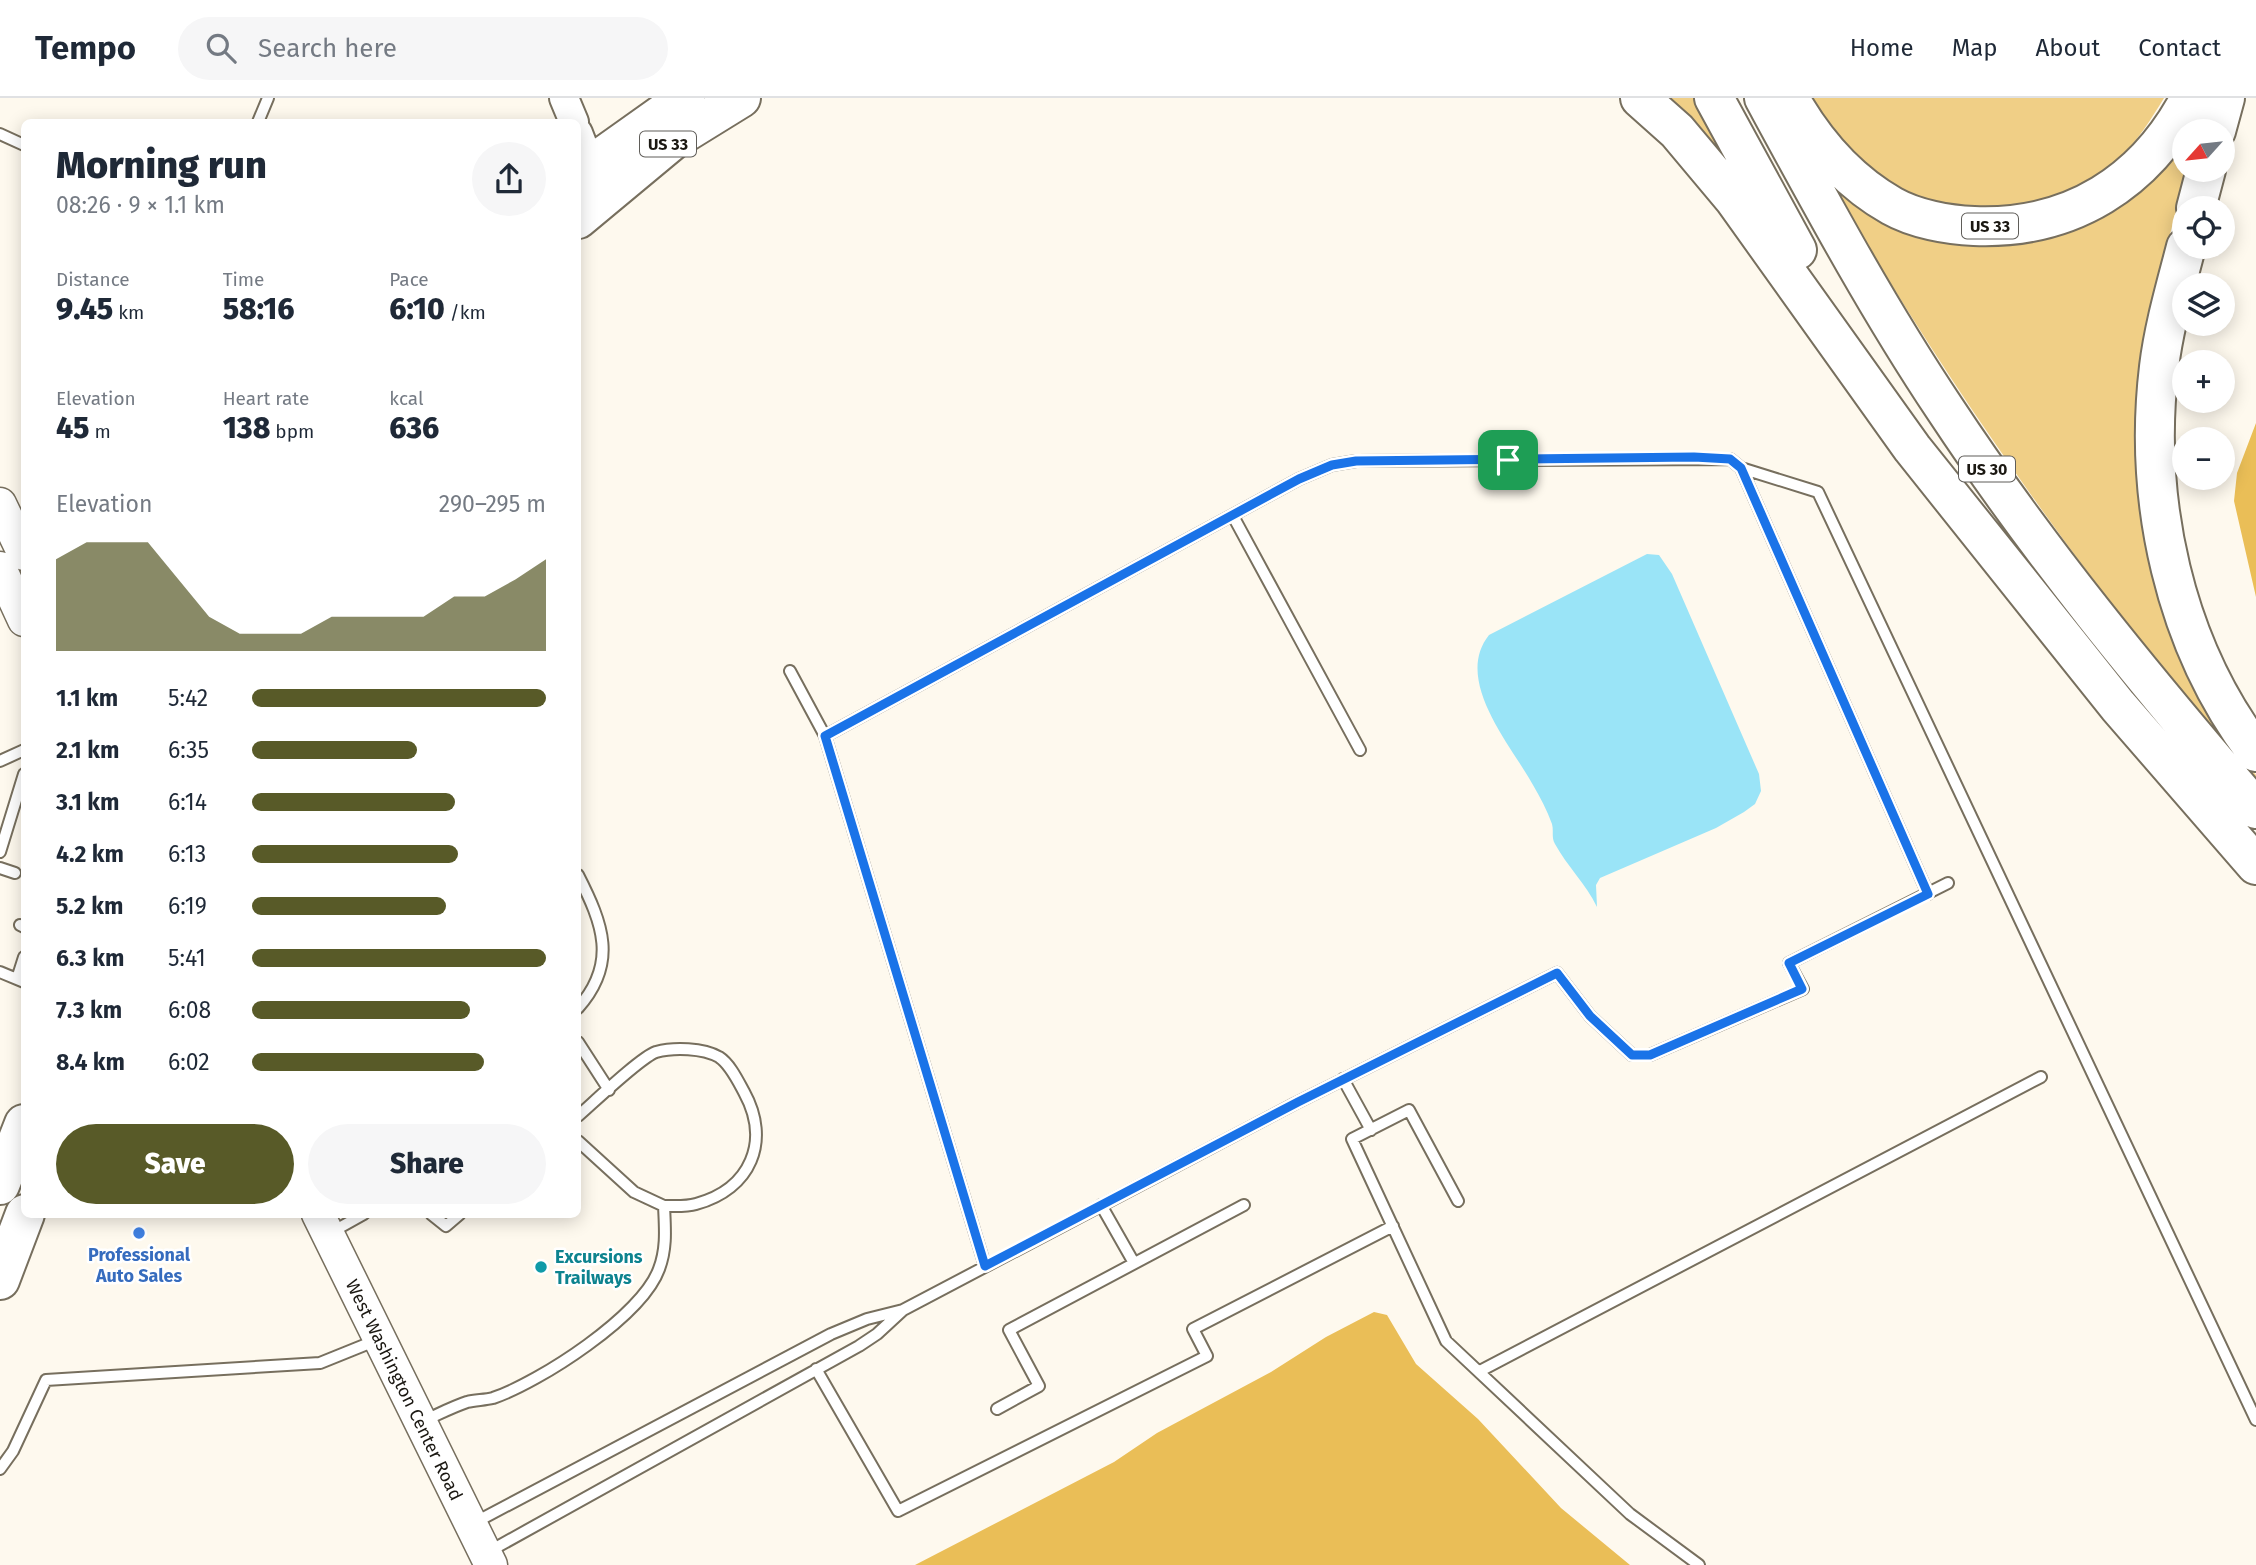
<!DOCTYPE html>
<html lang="en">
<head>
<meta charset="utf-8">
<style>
  :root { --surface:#fff; --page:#f6f6f7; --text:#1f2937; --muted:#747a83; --line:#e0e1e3; --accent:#585a28 }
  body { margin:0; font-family:"Fira Sans",sans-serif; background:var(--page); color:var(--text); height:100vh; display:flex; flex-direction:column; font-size:26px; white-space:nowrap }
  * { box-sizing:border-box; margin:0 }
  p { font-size:23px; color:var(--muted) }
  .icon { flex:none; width:38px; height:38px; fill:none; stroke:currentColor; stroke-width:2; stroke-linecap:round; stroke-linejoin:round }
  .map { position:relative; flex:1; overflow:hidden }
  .panel { position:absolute; left:21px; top:21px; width:560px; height:1099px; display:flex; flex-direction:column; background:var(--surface); border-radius:10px; box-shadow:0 4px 18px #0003 }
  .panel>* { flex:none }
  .needle { width:46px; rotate:243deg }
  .buttons { position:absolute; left:2172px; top:21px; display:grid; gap:14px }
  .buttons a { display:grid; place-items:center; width:63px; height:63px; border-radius:50%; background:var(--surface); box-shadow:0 4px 18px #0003; font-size:35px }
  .pin { position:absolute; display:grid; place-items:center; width:60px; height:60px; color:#fff; margin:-30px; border-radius:14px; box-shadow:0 4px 10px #0006 }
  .round { display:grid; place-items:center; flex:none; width:74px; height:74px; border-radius:37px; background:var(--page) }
  .head { display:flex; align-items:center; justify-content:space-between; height:119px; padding:0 35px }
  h1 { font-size:38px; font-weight:800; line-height:52px }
  .figures { display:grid; grid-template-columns:repeat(3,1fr); gap:10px; height:119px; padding:7px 35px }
  .figures div { display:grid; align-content:center }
  .figures b { font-size:30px; font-weight:800 }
  .figures small { font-size:19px; font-weight:400 }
  .figures p { font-size:19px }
  .chart { height:196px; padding:14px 35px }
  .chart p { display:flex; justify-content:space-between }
  .chart svg { width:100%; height:126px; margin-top:7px; fill:var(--accent); opacity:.7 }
  .primary-button { display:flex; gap:14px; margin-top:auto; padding:14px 35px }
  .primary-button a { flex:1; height:80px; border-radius:42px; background:var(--accent); color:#fff; font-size:28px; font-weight:800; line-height:80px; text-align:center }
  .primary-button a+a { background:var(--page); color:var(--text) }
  ul { padding:0 35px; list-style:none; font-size:23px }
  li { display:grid; grid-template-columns:112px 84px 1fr; align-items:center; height:52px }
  li i { height:18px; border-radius:9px; background:var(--accent) }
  header { display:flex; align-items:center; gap:42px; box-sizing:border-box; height:98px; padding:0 35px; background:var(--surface); border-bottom:2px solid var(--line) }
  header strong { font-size:33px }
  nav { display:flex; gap:38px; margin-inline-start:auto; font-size:24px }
  .search { width:490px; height:63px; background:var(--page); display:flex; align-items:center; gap:18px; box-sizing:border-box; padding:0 24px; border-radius:38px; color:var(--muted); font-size:26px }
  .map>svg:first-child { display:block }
  .green { fill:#f0cf86 }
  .forest { fill:#eabe57 }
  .water { fill:#9ae4f7 }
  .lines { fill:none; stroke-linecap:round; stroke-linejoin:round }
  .service-casing { stroke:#776f5e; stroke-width:14 }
  .tertiary-casing { stroke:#776f5e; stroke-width:32 }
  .secondary-casing { stroke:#776f5e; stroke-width:35 }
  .trunk-casing { stroke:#776f5e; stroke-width:42 }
  .service { stroke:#fff; stroke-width:10 }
  .tertiary { stroke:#fff; stroke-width:28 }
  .secondary { stroke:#fff; stroke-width:32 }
  .trunk { stroke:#fff; stroke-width:38 }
  .route-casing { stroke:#fff; stroke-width:14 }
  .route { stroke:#1a73e8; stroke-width:9 }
  .shop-dot { fill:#3f7fe0; stroke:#fff; stroke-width:2.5 }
  .culture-dot { fill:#0f9aa8; stroke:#fff; stroke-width:2.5 }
  .labels { text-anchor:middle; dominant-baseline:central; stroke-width:5; stroke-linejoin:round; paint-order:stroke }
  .shield { fill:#fff; stroke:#5f5d59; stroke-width:2 }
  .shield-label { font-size:16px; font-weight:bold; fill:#1b1812 }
  .shop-label { font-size:18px; font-weight:bold; fill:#366cbe; stroke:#fff }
  .culture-label { font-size:18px; font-weight:bold; fill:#0d838f; stroke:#fff; text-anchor:start }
  .street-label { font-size:18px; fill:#1b1812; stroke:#fff }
</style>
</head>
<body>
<header>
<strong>Tempo</strong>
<div class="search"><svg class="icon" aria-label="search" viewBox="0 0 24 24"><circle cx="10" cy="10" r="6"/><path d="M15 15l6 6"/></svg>Search here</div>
<nav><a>Home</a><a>Map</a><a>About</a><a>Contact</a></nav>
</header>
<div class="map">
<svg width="2256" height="1467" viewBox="0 0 2256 1467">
  <rect width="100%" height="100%" fill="#fef9ee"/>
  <path class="green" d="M1657,0H1698L1740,80Z
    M1811,0H2164C2151,21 2138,43 2119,60C2056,116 1959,127 1886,82C1853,63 1831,31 1811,0Z
    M2184,42V72H2187C2154,195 2122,311 2146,439L2244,663L2256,677V683C2092,493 1954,298 1828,81C1855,101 1881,125 1912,137C1934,145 1957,146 1980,147C2070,151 2131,111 2184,42Z"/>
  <path class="forest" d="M2256,325V499L2234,403L2237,375Z
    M1374,1214L1387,1217L1416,1266L1478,1321L1561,1410L1630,1467H915L1114,1364L1157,1335L1271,1274L1326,1239Z"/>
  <path class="water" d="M1647,456L1659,457L1672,476L1759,676L1761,693L1755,706L1744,714L1716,730L1600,780L1596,787L1597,809C1586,786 1567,768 1555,746C1551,739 1554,733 1552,726C1547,712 1540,699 1533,687C1511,647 1453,582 1489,537Z"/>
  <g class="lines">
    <defs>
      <path id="service" d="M258,24L268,0
        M0,36L24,47
        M1741,370L1818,394L2256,1322
        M1233,418L1360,652
        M790,573L825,638L985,1168
        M825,638L1299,381L1332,367L1356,363L1730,361L1741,370L1928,796
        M0,663L24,652
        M0,754L24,676
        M0,770L15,775
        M578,777C603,826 618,865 578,910
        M20,827L24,829
        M0,874L24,884
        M17,881L24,859
        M578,944L609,992
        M1343,981L1371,1032
        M578,1043L634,1094L664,1108
        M1458,1103L1409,1012L1352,1041L1446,1243L1630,1416L1699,1467
        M1101,1107L1134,1165
        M431,1116L446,1128L460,1116
        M330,1135L364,1116
        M816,1271L898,1413L1207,1258L1193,1231L1393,1128
        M1480,1273L2041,979
        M997,1311L1039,1288L1009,1232L1244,1107
        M423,1323C437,1317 452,1309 467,1304C475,1302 485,1302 493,1300C540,1284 642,1218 659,1171C667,1150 665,1130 664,1108C674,1108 686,1109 696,1106C751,1091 771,1043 744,994C738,983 730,966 719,959C703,950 674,949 656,954C641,959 593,1005 578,1018
        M0,1371L13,1353L46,1282L320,1265L377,1242
        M474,1425L831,1236L867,1221L903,1212
        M488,1454L859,1248L877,1236L903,1212L1294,1006L1557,875L1590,918L1632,957H1650L1803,891L1789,865L1948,785"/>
      <path id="tertiary" d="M564,0L574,24
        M578,35L590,66"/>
      <path id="secondary" d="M0,406L24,456
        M0,470L24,522
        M318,1116L491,1467"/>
      <path id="trunk" d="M1640,0L1677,33L1734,101L1912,350L2118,608L2256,767
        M1714,0L1797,152
        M1764,0C1821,105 1878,211 1945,311C2038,452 2146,583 2256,711
        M1790,1C1815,45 1848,83 1892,108C1915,121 1948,127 1974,128C2071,132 2146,84 2190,0
        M2216,33L2225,0
        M578,76L685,0
        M2196,110L2206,72
        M578,121L673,42L741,0
        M2186,149C2176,188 2164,228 2159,269C2143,402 2174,546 2256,654
        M0,1087L24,1026
        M0,1182L25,1116"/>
    </defs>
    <use href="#service" class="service-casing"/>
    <use href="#tertiary" class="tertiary-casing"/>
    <use href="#secondary" class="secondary-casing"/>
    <use href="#trunk" class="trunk-casing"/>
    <use href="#service" class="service"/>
    <use href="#tertiary" class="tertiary"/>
    <use href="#secondary" class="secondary"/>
    <use href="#trunk" class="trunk"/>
  </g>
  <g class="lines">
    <defs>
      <path id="route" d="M1694,359L1730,361L1741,370L1928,796L1789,865L1802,891L1650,957H1632L1590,918L1557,875L1298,1004L985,1168L825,638L1299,381L1332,367L1356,363Z"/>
    </defs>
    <use href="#route" class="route-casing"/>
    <use href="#route" class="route"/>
  </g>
  <circle class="shop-dot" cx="139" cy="1135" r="7"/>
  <circle class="culture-dot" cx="541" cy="1169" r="7"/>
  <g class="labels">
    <g class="shield">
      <rect x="640" y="33.5" width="56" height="25" rx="5"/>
      <rect x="1962" y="115.5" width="56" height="25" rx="5"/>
      <rect x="1959" y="358.5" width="56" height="25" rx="5"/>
    </g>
    <g class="shield-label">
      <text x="668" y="46">US 33</text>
      <text x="1990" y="128">US 33</text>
      <text x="1987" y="371">US 30</text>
    </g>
    <g class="shop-label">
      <text x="139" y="1157">Professional<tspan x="139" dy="21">Auto Sales</tspan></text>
    </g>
    <g class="culture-label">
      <text x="555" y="1159">Excursions<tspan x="555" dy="21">Trailways</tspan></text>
    </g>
    <g class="street-label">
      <text transform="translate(404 1292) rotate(64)">West Washington Center Road</text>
    </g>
  </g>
</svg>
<div class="buttons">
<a><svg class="needle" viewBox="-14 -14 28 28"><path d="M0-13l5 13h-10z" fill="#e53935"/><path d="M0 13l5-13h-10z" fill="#747a83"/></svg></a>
<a><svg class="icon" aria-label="locate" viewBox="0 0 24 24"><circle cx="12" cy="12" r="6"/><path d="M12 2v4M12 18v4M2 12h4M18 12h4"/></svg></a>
<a><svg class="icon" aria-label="layers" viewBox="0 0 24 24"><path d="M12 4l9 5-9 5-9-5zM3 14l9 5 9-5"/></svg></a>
<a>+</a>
<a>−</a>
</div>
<div class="pin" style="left:1508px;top:362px;background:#1e9e55"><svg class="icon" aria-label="arrive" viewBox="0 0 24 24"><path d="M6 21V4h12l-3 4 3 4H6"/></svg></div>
<section class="panel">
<div class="head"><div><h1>Morning run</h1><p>08:26 · 9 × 1.1 km</p></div><a class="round"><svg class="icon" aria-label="share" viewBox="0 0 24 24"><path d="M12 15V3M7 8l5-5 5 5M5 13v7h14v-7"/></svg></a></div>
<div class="figures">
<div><p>Distance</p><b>9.45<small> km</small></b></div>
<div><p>Time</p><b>58:16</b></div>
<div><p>Pace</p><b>6:10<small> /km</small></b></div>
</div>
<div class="figures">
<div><p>Elevation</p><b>45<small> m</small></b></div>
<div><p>Heart rate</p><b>138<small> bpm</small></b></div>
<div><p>kcal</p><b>636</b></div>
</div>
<div class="chart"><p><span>Elevation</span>290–295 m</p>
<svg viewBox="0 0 160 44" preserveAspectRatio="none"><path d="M0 44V12L10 6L20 6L30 6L40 19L50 32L60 38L70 38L80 38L90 32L100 32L110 32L120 32L130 25L140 25L150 19L160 12V44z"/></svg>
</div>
<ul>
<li><b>1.1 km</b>5:42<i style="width:100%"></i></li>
<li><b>2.1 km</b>6:35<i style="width:56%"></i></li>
<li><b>3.1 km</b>6:14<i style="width:69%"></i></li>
<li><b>4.2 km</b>6:13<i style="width:70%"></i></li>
<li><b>5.2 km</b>6:19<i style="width:66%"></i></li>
<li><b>6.3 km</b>5:41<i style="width:100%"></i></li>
<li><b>7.3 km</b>6:08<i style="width:74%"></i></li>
<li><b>8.4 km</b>6:02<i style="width:79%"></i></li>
</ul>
<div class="primary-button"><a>Save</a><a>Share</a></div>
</section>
</div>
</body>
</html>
